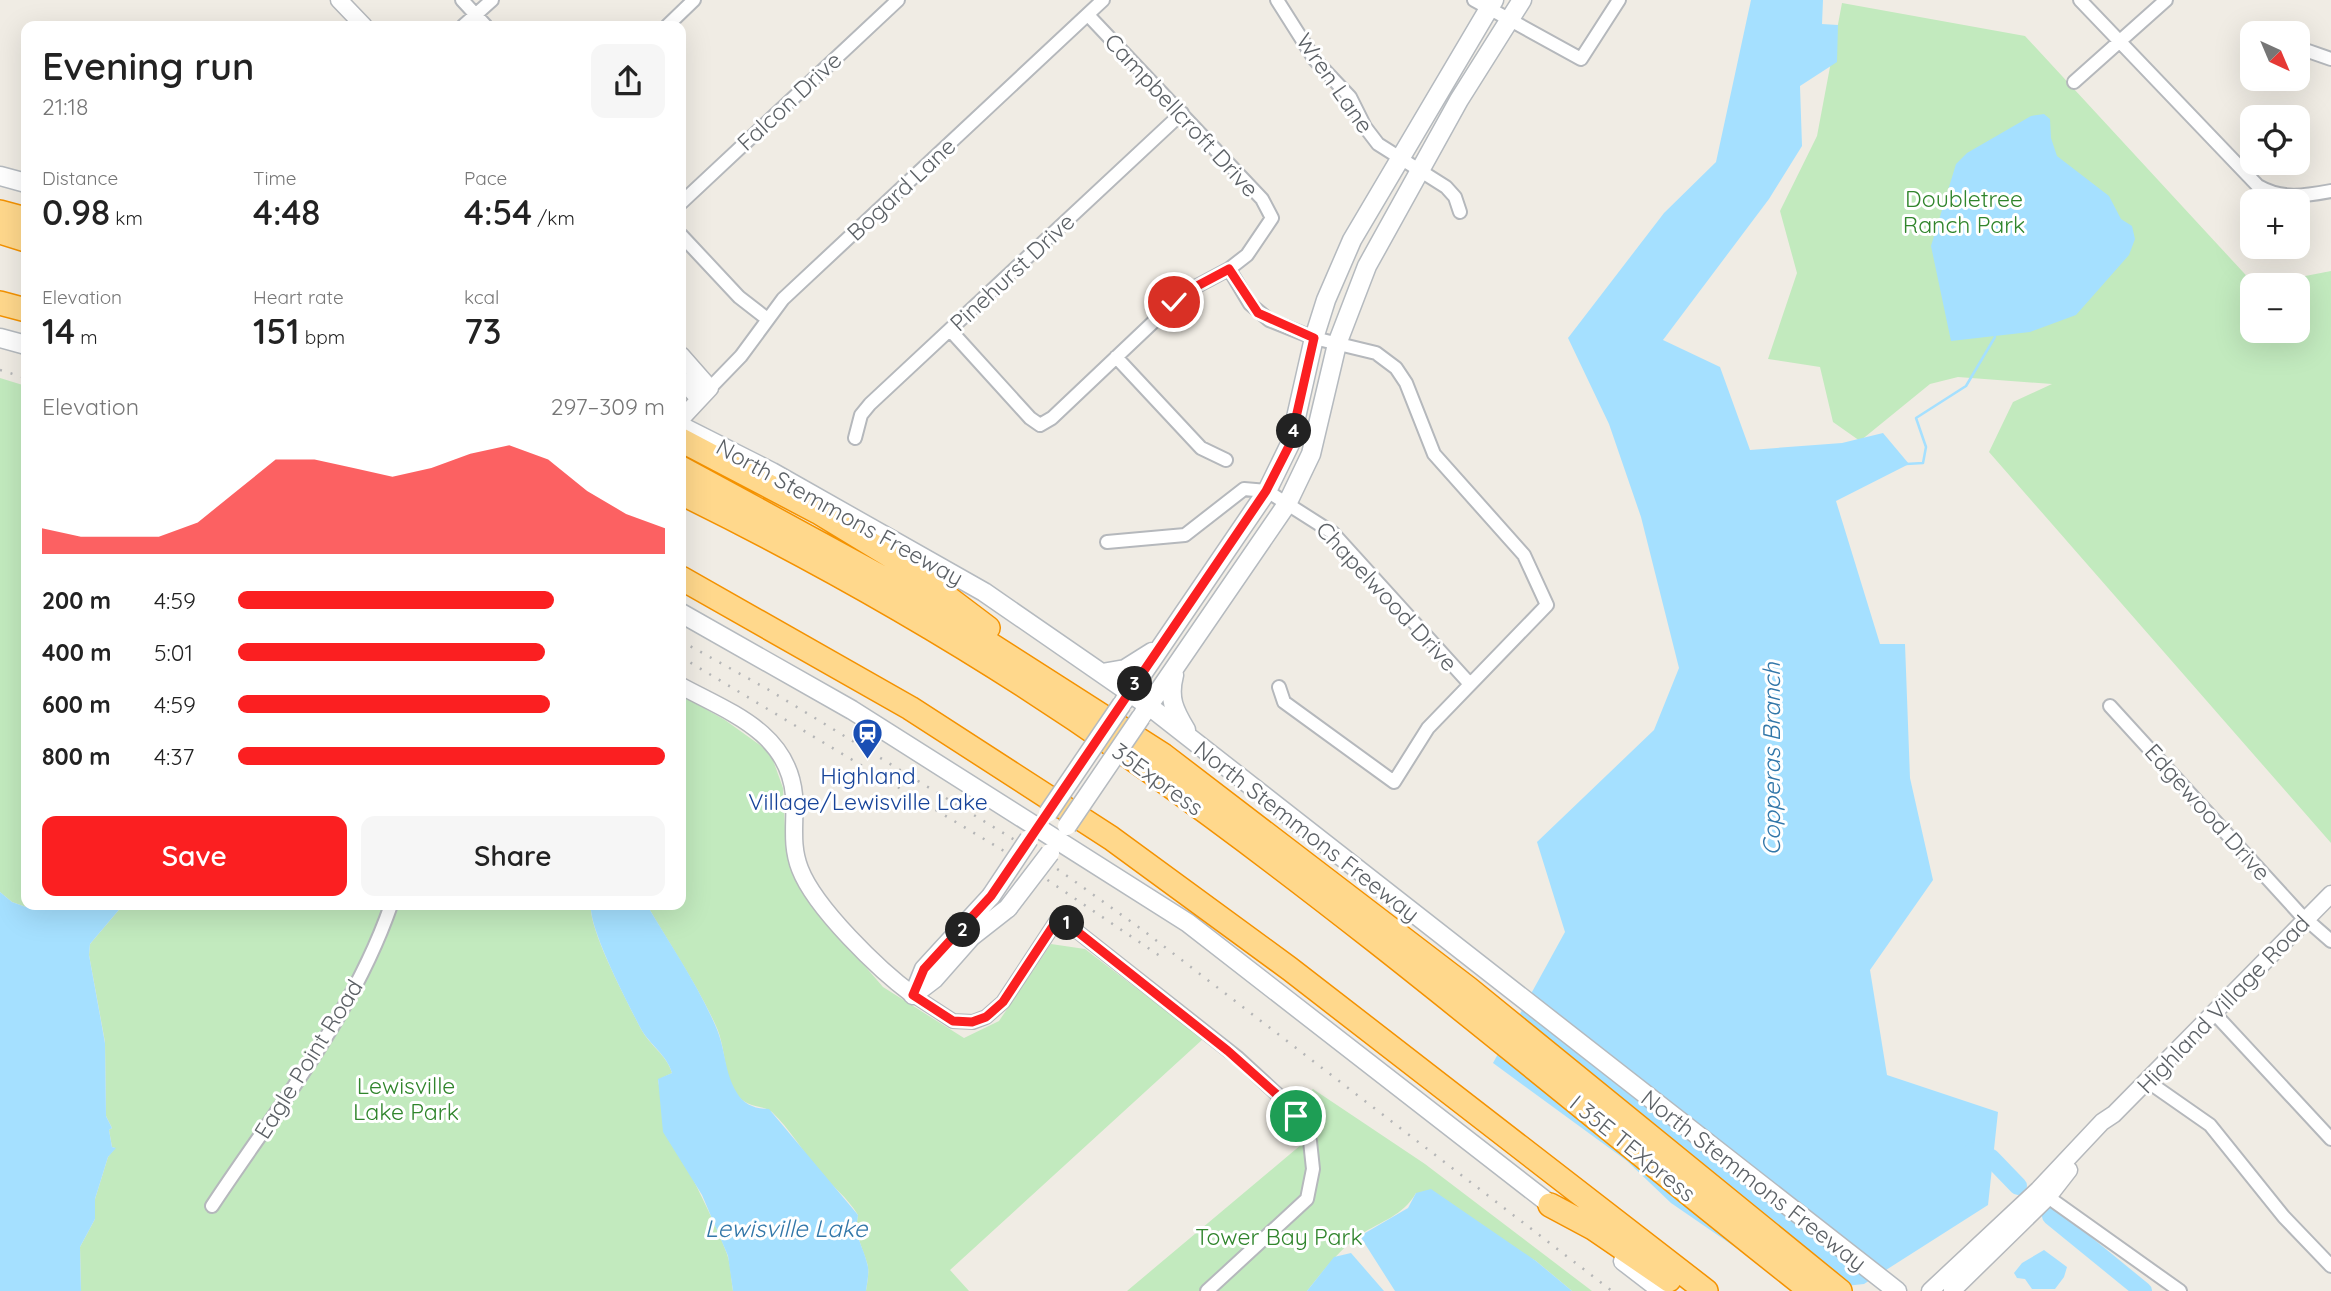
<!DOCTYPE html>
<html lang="en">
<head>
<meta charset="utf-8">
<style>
  :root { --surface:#fff; --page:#f6f6f6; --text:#222; --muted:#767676; --accent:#fb1f21 }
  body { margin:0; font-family:Quicksand,sans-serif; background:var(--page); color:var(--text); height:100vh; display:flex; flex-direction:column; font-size:26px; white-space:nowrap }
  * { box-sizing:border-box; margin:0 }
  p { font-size:23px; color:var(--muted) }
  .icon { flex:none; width:38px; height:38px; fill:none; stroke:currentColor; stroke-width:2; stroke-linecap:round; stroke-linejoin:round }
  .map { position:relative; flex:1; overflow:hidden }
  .side { position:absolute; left:21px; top:21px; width:665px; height:889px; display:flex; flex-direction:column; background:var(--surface); border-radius:14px; box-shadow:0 7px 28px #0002 }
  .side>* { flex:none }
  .needle { width:46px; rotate:136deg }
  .fabs { position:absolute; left:2240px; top:21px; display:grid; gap:14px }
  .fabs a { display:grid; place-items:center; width:70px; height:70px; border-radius:14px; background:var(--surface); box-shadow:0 7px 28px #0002; font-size:35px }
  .pin { position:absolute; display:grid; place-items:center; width:60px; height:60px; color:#fff; margin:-30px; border:4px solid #fff; border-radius:50%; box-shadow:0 2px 7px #0007 }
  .km { position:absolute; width:35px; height:35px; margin:-18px; border-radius:50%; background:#222; color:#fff; font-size:19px; line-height:35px; text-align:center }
  .round { display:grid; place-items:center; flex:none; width:74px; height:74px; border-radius:14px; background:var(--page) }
  .summary { display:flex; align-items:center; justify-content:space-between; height:119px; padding:0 21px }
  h1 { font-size:38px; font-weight:600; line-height:52px }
  .metrics { display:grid; grid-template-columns:repeat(3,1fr); gap:10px; height:119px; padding:7px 21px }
  .metrics div { display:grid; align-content:center }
  .metrics b { font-size:35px; font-weight:600 }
  .metrics small { font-size:19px; font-weight:400 }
  .metrics p { font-size:19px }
  .chart { height:196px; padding:14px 21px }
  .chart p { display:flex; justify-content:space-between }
  .chart svg { width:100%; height:126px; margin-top:7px; fill:var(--accent); opacity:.7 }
  .action { display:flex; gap:14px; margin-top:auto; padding:14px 21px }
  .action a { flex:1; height:80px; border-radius:14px; background:var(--accent); color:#fff; font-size:28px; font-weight:600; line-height:80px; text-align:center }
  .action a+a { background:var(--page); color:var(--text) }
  ul { padding:0 21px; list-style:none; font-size:23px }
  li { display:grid; grid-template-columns:112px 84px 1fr; align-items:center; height:52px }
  li i { height:18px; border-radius:9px; background:var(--accent) }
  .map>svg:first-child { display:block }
  .green { fill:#c2eabe }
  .water { fill:#a5e0ff }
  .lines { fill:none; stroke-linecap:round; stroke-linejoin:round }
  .stream { stroke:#a5e0ff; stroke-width:2.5 }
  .river { stroke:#a5e0ff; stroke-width:18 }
  .minor-casing { stroke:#b5b8bc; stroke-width:16 }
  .tertiary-casing { stroke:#b5b8bc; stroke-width:19 }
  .secondary-casing { stroke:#b5babf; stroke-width:21 }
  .motorway-casing { stroke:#f49200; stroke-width:26 }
  .minor { stroke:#fff; stroke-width:12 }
  .tertiary { stroke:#fff; stroke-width:16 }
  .secondary { stroke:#fff; stroke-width:18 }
  .motorway { stroke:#ffd88c; stroke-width:23 }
  .rail { stroke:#b5b6b7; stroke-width:2.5; stroke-dasharray:2 9; stroke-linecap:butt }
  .secondary-bridge-casing { stroke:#b5babf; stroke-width:21; stroke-linecap:butt }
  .secondary-bridge { stroke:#fff; stroke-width:18 }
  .route-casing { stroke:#fff; stroke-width:14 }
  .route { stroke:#fb1f21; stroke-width:9 }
  .labels { text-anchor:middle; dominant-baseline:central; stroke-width:6; stroke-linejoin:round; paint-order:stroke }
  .street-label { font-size:23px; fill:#5c6166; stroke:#fff }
  .park-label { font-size:23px; fill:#30852c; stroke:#fff }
  .transit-label { font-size:23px; fill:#164399; stroke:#fff }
  .water-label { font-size:24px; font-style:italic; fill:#3277a9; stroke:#fff }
</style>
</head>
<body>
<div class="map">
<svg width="2331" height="1291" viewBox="0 0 2331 1291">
  <rect width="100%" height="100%" fill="#f0ece4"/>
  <path class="green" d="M1842,3L2025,36L2255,285H2252V331H2298V285H2259L2331,271V843L1989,452L2013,402L2052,384L1958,377L1930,384L1860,441L1833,422L1820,367L1768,359L1797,273L1780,211L1817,136Z
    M0,378L26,386L29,905L26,907L12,902L0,892Z
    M681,695L725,720L764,748L773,760L783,788L786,848L796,879L813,906L883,987L964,1038L999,1021L1051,944L1085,949L1203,1039L950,1270L969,1291H866C867,1283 870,1271 867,1263C862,1245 854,1235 858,1215C847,1197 832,1186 819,1171C803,1152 790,1129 772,1112C763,1105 749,1108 739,1097C722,1076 727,1050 716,1026C697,984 670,945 647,905H681Z
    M123,905H591C588,929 629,1005 641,1029C650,1046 667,1055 672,1073L658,1080C667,1142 706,1196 727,1254C731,1265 731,1279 733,1291H81L80,1247L95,1219V1199L108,1157L115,1148L112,1147L109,1130L112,1128L106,1116L105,1042L89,955L90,944Z
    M1313,1089L1425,1164L1592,1291H1572L1536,1261L1416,1193C1403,1216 1381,1221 1360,1235C1339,1250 1323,1271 1307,1291H1127L1302,1144L1296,1123L1286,1113Z"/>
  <path class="water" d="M1751,0H1823L1822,24L1838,25L1837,62L1800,86L1802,146L1769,199L1663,340L1720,367L1750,450L1842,443L1883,433L1909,464L1836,501L1880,644H1905L1910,778L1933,880L1870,970L1887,1075L1998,1112L1988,1205L1864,1284L1799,1291L1671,1203L1627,1161L1493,1063L1565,932L1537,842L1654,730L1679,668L1641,517L1609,424L1568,338L1664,213L1716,162Z
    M2044,114L2050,119L2051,138L2057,156L2109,196L2121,219L2132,226L2135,239L2129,255L2076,315L2030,332L1951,341L1931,246L1956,164L1967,153L2031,116Z
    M0,892L12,902L26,907L123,905L90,944L89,955L105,1043L106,1116L112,1128L109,1130L112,1147L116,1148L108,1157L95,1199V1219L80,1247L81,1291H0Z
    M591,905H647C670,944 698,985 716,1027C726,1050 724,1072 737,1093C744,1105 756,1109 769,1109L858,1215C854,1238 862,1243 867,1263C870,1271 867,1283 866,1291H733L728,1256L702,1195L663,1132L658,1079L672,1073C667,1055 650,1045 641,1029C629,1006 588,928 591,905Z
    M1431,1189L1536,1261L1572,1291H1395L1360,1236L1408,1208L1416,1193Z
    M2044,1250L2067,1267L2064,1277L2055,1289H2032L2025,1279L2017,1278L2014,1273L2022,1263Z
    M1351,1253L1384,1291H1307L1334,1257Z"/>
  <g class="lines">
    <path class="stream" d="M1906,464L1923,463L1926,447L1916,418L1966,386L1995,337"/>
    <path class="river" d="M1973,1151L1991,1158L2018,1186
      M2051,1216L2143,1291"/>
    <defs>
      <path id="minor" d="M462,0L486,26
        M1277,0L1315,60L1350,97L1365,127L1378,144L1446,187L1455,197L1460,212
        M1474,0L1581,59L1619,0
        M2080,0L2258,186C2282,200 2304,196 2331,191
        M463,26L492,0
        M667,26L694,0
        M2308,51L2331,59
        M2074,82L2166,0
        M681,203L898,0
        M681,235L739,297L766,318
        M1229,269L1250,304L1269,320L1314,338L1376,353L1396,368L1406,383L1434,454L1524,555L1547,605L1428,728L1394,782L1284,702L1279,687
        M951,331L1030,418L1040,425L1052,418L1184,293L1229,269L1247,255L1272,218L1262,199L1088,15
        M1116,357L1201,448L1226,460
        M710,388L741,356L783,299L1103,0
        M855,438L861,415L870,404L1182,113
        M1107,542L1185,535L1244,489L1267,491L1333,533L1469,683
        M2110,706L2299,913L2331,941
        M913,995L953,1021L973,1022L986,1017L1003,1002L1059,917L1238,1058L1292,1108L1310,1141L1313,1169L1307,1199L1207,1291
        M2214,1013L2331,1139
        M2147,1081L2210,1125L2284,1217L2331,1266
        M2041,1192L2180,1291
        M212,1206C276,1109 352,1017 391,905"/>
      <path id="tertiary" d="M339,0L364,26
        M681,355L710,388L681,419
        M681,379L699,399
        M681,686C729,712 788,732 794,795C796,821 790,844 800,869C815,908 879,970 913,995
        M1930,1291L2038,1190L2102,1122L2114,1114L2331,894
        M1952,1291L2048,1197L2069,1170"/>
      <path id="secondary" d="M0,176L26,183
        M0,338L26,345
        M681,426L772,472L984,592L1149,706L1897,1291
        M681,613L852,710L1188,923L1560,1212
        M1102,673L1125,669L1152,652
        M1174,675C1168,698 1174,710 1186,730
        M1124,701L1267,491L1290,444L1314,338L1326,300L1352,240L1494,0
        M1143,714L1287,504L1311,454L1337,344L1367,266L1459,100L1522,0
        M914,994L924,969L991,896
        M913,995L934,979L971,937L1008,908
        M1623,1261L1662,1291
        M1953,1291L1954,1289"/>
      <path id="motorway" d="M0,212L26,219
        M0,232L26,240
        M0,303L26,310
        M681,440L818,512L902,563L988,628
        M681,468L905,590L1163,755L1469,989L1840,1291
        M681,493C842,572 1002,665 1148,770C1377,933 1590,1117 1811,1291
        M681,578L910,708L1111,838L1290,969L1706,1291
        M1550,1205L1593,1228L1669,1280"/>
    </defs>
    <use href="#minor" class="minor-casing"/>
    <use href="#tertiary" class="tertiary-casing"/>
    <use href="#secondary" class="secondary-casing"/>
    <use href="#motorway" class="motorway-casing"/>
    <use href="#minor" class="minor"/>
    <use href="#tertiary" class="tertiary"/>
    <use href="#secondary" class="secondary"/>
    <use href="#motorway" class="motorway"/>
    <path class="rail" d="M0,370L26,378
      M681,641L769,690L1018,842L1063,873L1144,931L1612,1291
      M681,657L1009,854L1160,956"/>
    <defs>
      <path id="secondary-bridge" d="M1048,813L1122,704
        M1067,826L1141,717
        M991,896L1029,839
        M1008,908L1050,853"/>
    </defs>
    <use href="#secondary-bridge" class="secondary-bridge-casing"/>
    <use href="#secondary-bridge" class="secondary-bridge"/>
  </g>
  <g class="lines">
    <defs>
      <path id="route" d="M1174,302L1184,293L1229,269L1258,313L1314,338L1290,444L1266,491L991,896L924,969L913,995L953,1021L972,1022L986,1017L1003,1002L1059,917L1228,1051L1292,1108L1296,1116"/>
    </defs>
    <use href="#route" class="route-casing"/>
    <use href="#route" class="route"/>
  </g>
  <defs>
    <symbol id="station-pin" viewBox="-11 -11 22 30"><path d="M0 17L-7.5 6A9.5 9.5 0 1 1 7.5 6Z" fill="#1a4fb4" stroke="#fff"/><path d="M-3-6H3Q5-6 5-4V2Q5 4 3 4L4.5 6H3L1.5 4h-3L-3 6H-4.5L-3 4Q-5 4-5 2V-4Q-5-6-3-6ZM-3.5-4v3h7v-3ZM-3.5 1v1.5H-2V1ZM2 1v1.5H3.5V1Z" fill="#fff"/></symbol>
  </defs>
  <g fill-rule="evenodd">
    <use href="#station-pin" x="850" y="716" width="35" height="47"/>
  </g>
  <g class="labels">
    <g class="street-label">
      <text transform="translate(1335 83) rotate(55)">Wren Lane</text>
      <text transform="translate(789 101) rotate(-43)">Falcon Drive</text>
      <text transform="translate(1182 115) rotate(47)">Campbellcroft Drive</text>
      <text transform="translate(901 189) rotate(-43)">Bogard Lane</text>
      <text transform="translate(1012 272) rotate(-43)">Pinehurst Drive</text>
      <text transform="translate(840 512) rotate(29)">North Stemmons Freeway</text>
      <text transform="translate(1387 596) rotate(47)">Chapelwood Drive</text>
      <text transform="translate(1158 779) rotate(36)">35Express</text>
      <text transform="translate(2208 812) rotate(48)">Edgewood Drive</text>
      <text transform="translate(1307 831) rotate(38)">North Stemmons Freeway</text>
      <text transform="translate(2223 1004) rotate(-46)">Highland Village Road</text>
      <text transform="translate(308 1059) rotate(-58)">Eagle Point Road</text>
      <text transform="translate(1633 1148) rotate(39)">I 35E TEXpress</text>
      <text transform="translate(1754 1180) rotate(38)">North Stemmons Freeway</text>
    </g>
    <g class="park-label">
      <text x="1964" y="198">Doubletree<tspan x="1964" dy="26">Ranch Park</tspan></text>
      <text x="406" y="1085">Lewisville<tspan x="406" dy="26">Lake Park</tspan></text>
      <text x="1279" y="1236">Tower Bay Park</text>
    </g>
    <g class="transit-label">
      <text x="868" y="775">Highland<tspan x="868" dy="26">Village/Lewisville Lake</tspan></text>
    </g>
    <g class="water-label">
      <text transform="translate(1771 759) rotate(-90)">Copperas Branch</text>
      <text x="786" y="1228">Lewisville Lake</text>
    </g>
  </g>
</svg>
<div class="fabs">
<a><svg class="needle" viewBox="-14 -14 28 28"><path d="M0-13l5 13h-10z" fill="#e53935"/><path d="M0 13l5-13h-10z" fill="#767676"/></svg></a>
<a><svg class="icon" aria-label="locate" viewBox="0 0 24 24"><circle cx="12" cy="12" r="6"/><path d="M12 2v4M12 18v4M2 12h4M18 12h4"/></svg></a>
<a>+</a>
<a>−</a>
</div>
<div class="pin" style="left:1296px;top:1116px;background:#1e9e55"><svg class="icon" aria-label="arrive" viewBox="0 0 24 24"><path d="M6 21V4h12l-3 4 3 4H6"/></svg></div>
<div class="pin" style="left:1174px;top:302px;background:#d93025"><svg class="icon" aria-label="check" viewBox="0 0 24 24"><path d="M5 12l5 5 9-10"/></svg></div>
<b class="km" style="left:1067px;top:923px">1</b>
<b class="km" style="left:963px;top:930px">2</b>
<b class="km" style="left:1135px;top:684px">3</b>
<b class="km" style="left:1294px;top:431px">4</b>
<section class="side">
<div class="summary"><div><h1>Evening run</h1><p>21:18</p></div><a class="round"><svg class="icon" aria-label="share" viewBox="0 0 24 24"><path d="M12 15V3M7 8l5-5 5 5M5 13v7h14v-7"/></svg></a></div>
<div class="metrics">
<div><p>Distance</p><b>0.98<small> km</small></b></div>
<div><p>Time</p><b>4:48</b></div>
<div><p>Pace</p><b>4:54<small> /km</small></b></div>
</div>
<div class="metrics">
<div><p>Elevation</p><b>14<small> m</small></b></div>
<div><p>Heart rate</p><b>151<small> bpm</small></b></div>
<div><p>kcal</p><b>73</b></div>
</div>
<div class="chart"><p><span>Elevation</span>297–309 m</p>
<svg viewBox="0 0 160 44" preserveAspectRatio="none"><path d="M0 44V35L10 38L20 38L30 38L40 33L50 22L60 11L70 11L80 14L90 17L100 14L110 9L120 6L130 11L140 22L150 30L160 35V44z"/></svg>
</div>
<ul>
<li><b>200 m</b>4:59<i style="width:74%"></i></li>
<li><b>400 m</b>5:01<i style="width:72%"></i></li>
<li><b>600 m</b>4:59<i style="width:73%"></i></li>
<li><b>800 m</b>4:37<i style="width:100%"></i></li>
</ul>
<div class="action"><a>Save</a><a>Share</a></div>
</section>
</div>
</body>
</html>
